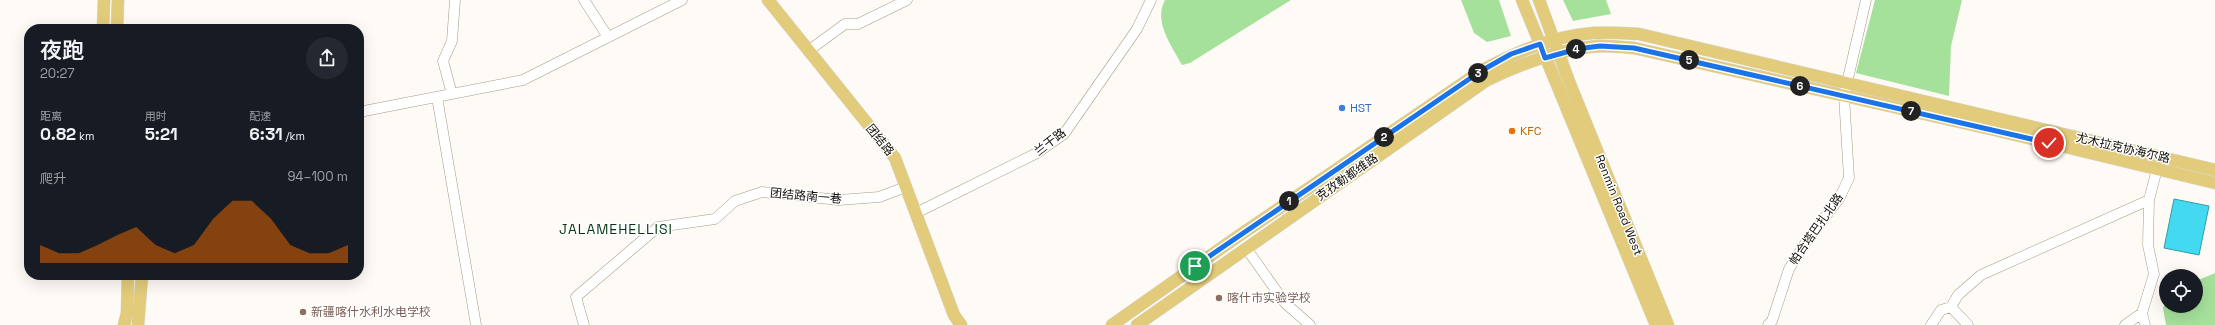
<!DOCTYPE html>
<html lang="zh">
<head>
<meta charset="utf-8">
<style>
  :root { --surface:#171b24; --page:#242831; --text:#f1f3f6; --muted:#9ea1a6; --accent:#b45309 }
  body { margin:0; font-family:"Space Grotesk","Noto Sans SC",sans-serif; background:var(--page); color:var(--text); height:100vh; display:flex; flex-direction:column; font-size:15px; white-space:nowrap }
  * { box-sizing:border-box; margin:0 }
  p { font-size:13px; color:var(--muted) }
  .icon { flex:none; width:22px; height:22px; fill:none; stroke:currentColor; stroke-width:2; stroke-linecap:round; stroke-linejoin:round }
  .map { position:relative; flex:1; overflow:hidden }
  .drawer { position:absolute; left:24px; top:24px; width:340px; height:256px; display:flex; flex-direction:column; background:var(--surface); border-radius:16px; box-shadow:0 4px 16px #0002 }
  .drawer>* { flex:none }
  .controls { position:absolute; left:2159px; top:269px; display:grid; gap:8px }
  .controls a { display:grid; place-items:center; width:44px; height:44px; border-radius:50%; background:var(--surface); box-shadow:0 4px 16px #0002; font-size:20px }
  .pin { position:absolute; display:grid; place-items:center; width:34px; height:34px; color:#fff; margin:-17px; border:2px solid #fff; border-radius:50%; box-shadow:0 1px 4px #0007 }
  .km { position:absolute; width:20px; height:20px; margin:-10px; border-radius:50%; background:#222; color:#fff; font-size:11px; line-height:20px; text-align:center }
  .round { display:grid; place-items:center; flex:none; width:42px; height:42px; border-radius:21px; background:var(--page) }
  .overview { display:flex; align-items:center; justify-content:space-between; height:68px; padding:0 16px }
  h1 { font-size:22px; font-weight:600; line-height:30px }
  .figures { display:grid; grid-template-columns:repeat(3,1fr); gap:6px; height:68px; padding:4px 16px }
  .figures div { display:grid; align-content:center }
  .figures b { font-size:17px; font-weight:600 }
  .figures small { font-size:11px; font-weight:400 }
  .figures p { font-size:11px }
  .chart { height:112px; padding:8px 16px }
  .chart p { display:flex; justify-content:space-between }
  .chart svg { width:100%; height:72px; margin-top:4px; fill:var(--accent); opacity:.7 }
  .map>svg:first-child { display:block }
  .green { fill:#a6e19c }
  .water { fill:#43daf1; stroke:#349caa }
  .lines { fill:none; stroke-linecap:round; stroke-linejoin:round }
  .minor-casing { stroke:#a79b84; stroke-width:11 }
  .major-casing { stroke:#d9d8d7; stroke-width:13 }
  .minor { stroke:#fff; stroke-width:10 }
  .major { stroke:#e2cb7a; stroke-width:12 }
  .route-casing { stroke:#fff; stroke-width:8 }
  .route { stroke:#1a73e8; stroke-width:5 }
  .shop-dot { fill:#3f7fe0; stroke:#fff; stroke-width:1.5 }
  .food-dot { fill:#e8710a; stroke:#fff; stroke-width:1.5 }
  .education-dot { fill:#8d6e63; stroke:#fff; stroke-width:1.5 }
  .labels { text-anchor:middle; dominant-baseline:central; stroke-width:3; stroke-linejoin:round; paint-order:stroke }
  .shop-label { font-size:12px; fill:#366cbe; stroke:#fff; text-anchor:start }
  .food-label { font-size:12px; fill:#c56008; stroke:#fff; text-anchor:start }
  .street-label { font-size:12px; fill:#120d06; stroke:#fff }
  .education-label { font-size:12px; fill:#785e54; stroke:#fff; text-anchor:start }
  .quarter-label { font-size:14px; letter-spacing:1px; fill:#063713; stroke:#fff }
</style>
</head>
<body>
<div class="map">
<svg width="2215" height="325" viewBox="0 0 2215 325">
  <rect width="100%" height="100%" fill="#fefbf6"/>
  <path class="green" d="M1165,0H1291L1190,63L1182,65C1172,46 1153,22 1165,0Z
    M1461,0H1499L1511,36L1487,42L1474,33Z
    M1563,0H1606L1611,14L1573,21Z
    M1875,0H1962L1951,46L1949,96L1856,73Z
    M2215,273V325H2166L2163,308L2165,303L2161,296L2166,293V306H2196V281Z"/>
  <path class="water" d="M2174,199L2209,206L2199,255L2164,248Z"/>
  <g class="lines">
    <defs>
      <path id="minor" d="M584,0L608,37
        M808,51L845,24H858L907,0
        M452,94L443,61L452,41L455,0
        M437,97L476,325
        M359,112L523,80L682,0
        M916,213L1037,153L1064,134L1137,29L1151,0
        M1246,248L1285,303L1310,325
        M1951,307L1968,325
        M584,325L576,297L658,227L715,219L735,201L762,192L839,200L879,197L906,187
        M1768,325L1772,321L1789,269L1808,239L1839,199L1849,178L1844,96L1866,0
        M1931,325L1941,310L1951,307L1958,295L1981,275L2149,200
        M2125,325L2142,313
        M2145,325L2142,313L2154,274L2148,245L2149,200L2157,169"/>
      <path id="major" d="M768,0L895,158L954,315L961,325
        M1522,0L1656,325
        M1539,0L1570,84L1668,325
        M103,29L104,0
        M117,29L118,0
        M124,325L127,313L128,275
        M138,325L142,275
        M1112,325L1237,237L1481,71C1516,52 1553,36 1593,33C1608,32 1624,33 1639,34L2215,170
        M1137,325L1487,80C1521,64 1561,48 1600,46C1611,46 1623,47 1634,48L1995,130L2215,183"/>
    </defs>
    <use href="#minor" class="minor-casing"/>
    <use href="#major" class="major-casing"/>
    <use href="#minor" class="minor"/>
    <use href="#major" class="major"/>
  </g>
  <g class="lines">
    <defs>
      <path id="route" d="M1195,266L1481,71L1511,54L1540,44L1545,58L1577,49L1600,46L1634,48L2049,143"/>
    </defs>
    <use href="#route" class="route-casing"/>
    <use href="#route" class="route"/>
  </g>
  <circle class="shop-dot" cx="1342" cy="108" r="4"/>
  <circle class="food-dot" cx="1512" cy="131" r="4"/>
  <g class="education-dot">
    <circle cx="1219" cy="298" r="4"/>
    <circle cx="303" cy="312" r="4"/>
  </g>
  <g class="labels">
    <g class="shop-label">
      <text x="1350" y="108">HST</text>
    </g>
    <g class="food-label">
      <text x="1520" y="131">KFC</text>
    </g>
    <g class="street-label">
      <text transform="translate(880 140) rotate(51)">团结路</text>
      <text transform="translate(1050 142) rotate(-38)">兰干路</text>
      <text transform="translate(2123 148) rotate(13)">尤木拉克协海尔路</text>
      <text transform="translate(1347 177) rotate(-35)">克孜勒都维路</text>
      <text transform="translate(806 196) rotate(5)">团结路南一巷</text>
      <text transform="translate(1619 205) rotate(68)">Renmin Road West</text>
      <text transform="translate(1816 229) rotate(-55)">帕合塔巴扎北路</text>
    </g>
    <g class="education-label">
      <text x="1227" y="298">喀什市实验学校</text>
      <text x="311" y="312">新疆喀什水利水电学校</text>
    </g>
    <g class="quarter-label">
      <text x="616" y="229">JALAMEHELLISI</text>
    </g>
  </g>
</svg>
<div class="controls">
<a><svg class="icon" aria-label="locate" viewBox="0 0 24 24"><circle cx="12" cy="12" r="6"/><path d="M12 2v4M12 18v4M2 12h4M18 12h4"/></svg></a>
</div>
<div class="pin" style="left:1195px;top:266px;background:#1e9e55"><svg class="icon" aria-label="arrive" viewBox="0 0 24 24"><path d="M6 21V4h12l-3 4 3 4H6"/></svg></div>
<div class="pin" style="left:2049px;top:143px;background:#d93025"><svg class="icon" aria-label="check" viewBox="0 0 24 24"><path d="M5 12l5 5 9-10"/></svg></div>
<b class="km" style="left:1289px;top:201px">1</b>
<b class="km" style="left:1384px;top:137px">2</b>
<b class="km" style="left:1478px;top:73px">3</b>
<b class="km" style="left:1576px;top:49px">4</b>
<b class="km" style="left:1689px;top:60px">5</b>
<b class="km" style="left:1800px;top:86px">6</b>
<b class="km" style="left:1911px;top:111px">7</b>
<section class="drawer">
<div class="overview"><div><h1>夜跑</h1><p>20:27</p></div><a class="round"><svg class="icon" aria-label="share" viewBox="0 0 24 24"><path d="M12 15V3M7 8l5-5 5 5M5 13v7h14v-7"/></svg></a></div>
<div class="figures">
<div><p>距离</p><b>0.82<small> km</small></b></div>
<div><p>用时</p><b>5:21</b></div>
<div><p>配速</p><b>6:31<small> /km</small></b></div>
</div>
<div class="chart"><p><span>爬升</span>94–100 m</p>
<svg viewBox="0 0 160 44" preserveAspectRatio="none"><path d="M0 44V33L10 38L20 38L30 33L40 27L50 22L60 33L70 38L80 33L90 17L100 6L110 6L120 17L130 33L140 38L150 38L160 33V44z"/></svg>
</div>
</section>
</div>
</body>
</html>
